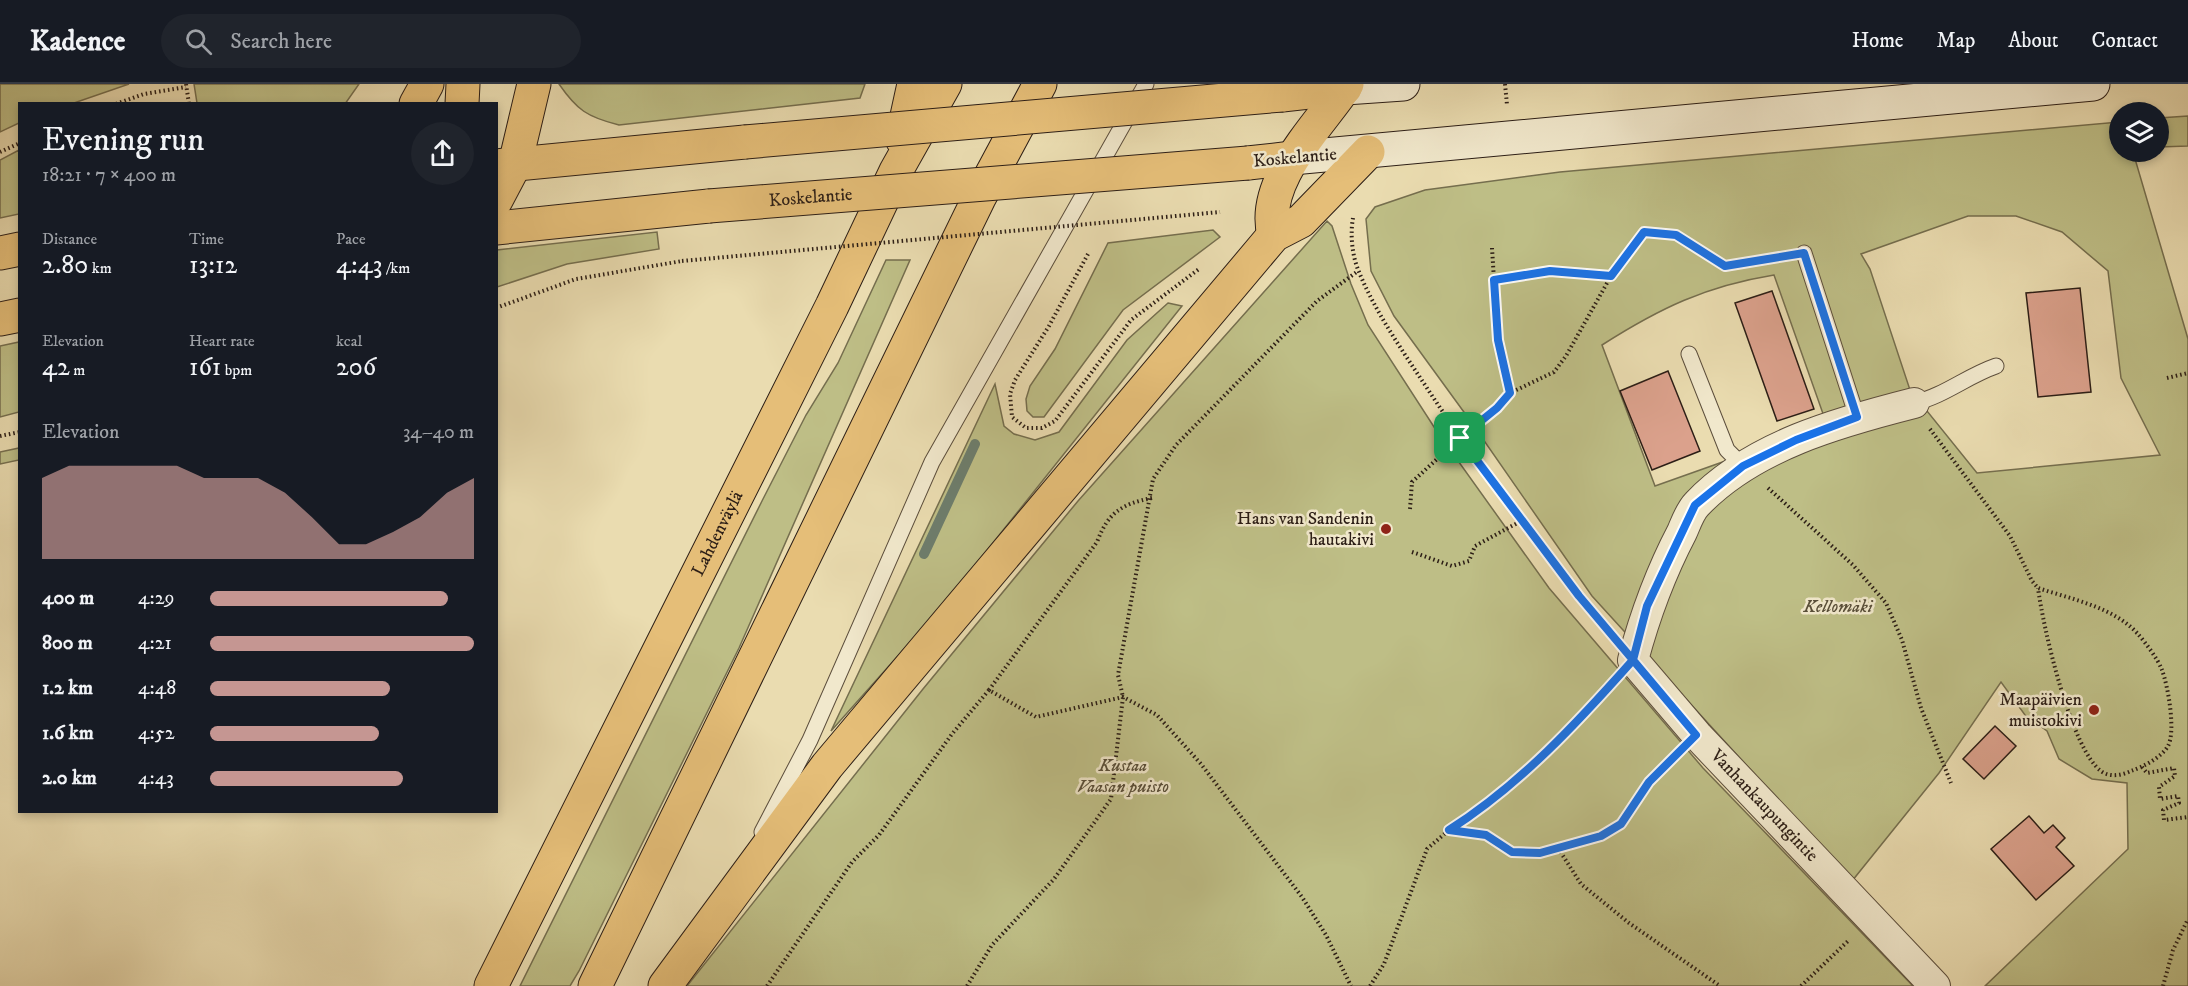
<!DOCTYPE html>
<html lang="en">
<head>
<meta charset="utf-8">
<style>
  :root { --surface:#171b24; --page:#20242c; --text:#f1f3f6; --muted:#9ea1a6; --line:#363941; --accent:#c59692 }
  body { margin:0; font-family:"IM FELL DW Pica",serif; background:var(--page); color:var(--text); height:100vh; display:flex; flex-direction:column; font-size:22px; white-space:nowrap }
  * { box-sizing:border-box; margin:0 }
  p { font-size:20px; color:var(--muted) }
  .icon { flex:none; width:33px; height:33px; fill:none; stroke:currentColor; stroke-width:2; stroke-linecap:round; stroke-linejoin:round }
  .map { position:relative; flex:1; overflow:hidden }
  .sheet { position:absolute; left:18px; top:18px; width:480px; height:711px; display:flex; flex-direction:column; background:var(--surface); border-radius:0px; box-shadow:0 3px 9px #0003 }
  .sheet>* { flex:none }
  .controls { position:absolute; left:2109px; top:18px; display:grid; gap:12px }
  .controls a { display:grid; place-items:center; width:60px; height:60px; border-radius:50%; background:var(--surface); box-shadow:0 3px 9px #0003; font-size:30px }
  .pin { position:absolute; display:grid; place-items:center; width:51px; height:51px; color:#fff; margin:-26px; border-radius:12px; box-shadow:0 3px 9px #0006 }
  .round { display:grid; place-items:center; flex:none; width:63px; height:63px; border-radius:32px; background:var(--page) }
  .headline { display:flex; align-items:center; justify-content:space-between; height:102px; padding:0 24px }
  h1 { font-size:33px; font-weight:600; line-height:45px }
  .stats { display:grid; grid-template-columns:repeat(3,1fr); gap:9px; height:102px; padding:6px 24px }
  .stats div { display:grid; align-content:center }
  .stats b { font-size:26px; font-weight:600 }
  .stats small { font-size:16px; font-weight:400 }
  .stats p { font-size:16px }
  .chart { height:168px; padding:12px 24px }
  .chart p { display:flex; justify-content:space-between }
  .chart svg { width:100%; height:108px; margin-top:6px; fill:var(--accent); opacity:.7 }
  ul { padding:0 24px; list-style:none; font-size:20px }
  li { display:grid; grid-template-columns:96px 72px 1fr; align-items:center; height:45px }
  li i { height:15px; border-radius:8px; background:var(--accent) }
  header { display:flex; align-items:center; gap:36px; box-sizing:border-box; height:84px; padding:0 30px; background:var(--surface); border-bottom:2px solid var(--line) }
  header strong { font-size:28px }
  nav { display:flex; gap:33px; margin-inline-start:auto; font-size:21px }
  .search { width:420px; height:54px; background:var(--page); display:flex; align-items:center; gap:15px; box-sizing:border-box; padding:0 21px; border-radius:33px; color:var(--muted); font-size:22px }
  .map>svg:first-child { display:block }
  .green { fill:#bebe86; stroke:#756e4e; stroke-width:1.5; fill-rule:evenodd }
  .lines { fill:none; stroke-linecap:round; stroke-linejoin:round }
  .stream { stroke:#6d7d6c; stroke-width:10 }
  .building { fill:#dba18c; stroke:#2c1e16; stroke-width:1.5 }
  .lane-casing { stroke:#5c4e3c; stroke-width:17 }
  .street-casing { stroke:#5c4e3c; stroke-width:32 }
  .secondary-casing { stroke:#2c1e16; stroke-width:35 }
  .primary-casing { stroke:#2c1e16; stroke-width:35 }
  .highway-casing { stroke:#2c1e16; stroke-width:35 }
  .path { stroke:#2c1e16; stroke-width:4; stroke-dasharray:1.5 3; stroke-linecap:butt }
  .lane { stroke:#f1e8cc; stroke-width:15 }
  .street { stroke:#f1e8cc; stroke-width:30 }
  .secondary { stroke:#f1e8cc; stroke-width:33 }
  .primary { stroke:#e5be78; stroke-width:33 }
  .highway { stroke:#e5be78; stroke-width:33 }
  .primary-bridge-casing { stroke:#2c1e16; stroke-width:35; stroke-linecap:butt }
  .path-bridge { stroke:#2c1e16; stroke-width:4; stroke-dasharray:1.5 3; stroke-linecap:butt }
  .primary-bridge { stroke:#e5be78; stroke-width:33 }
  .route-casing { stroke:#fff; stroke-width:12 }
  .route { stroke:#1a73e8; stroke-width:8 }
  .poi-dot { fill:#8f2418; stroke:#f1e8cc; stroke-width:2 }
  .labels { text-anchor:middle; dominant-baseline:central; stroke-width:5; stroke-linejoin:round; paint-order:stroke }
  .street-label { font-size:18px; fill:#2c1e16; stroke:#f1e8cc }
  .poi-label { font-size:18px; fill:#2c1e16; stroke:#f1e8cc; text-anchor:end }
  .park-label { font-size:18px; font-style:italic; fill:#584e38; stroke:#f1e8cc }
</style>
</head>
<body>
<header>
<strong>Kadence</strong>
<div class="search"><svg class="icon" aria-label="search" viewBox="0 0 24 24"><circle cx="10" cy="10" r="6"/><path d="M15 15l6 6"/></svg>Search here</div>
<nav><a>Home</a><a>Map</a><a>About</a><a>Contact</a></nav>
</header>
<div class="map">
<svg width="2188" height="902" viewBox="0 0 2188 902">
  <rect width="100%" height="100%" fill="#eadcb0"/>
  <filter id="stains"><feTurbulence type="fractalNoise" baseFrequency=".00333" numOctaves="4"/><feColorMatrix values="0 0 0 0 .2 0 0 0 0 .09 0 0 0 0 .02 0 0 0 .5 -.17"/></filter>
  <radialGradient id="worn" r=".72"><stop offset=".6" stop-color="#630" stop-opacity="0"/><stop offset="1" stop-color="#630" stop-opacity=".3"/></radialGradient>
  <path class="green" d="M0,0H129L74,19L20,20L19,39L0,48Z
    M194,0H359L345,20L197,19Z
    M559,0H865L860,14L619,41C587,33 577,26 559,0Z
    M2188,32V62L2159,63V34Z
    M2119,38L2120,68H2133L2188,255V902H1985L2128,765L2127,699L2092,695L2059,675L2047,647L2025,631L2001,598L1939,689L1852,797L1592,512L1469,335L1394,232L1371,187L1366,135L1375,123L1425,106L1560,88ZM1968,132H2016L2062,148L2108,187L2121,294L2160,371L1977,389L1910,306L1870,185L1861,170ZM1774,191L1827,341L1655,402L1602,261C1660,224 1706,202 1774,191Z
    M19,66V130L0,134V76Z
    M1327,137L1332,142L1351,200L1368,241L1436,346L1549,504L1703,684L1913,902H687L923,605L1078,417Z
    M1213,146L1220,153L1123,226L1044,333H1033L1027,327L1026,315L1030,302L1055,265L1108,159Z
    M657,148L659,165L567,180L497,203V166Z
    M886,176H910L739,564L579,887L570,902H520L763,415L806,331L838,279Z
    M1168,219L1182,222L945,519L831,647L995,300L1004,342L1014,350L1035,356L1059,348L1127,256Z
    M19,258V328L0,333V262Z
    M19,364V376L0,380V368Z"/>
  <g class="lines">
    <path class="stream" d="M924,470L975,360"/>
  </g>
  <path class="building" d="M2080,204L2091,308L2038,313L2026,209Z
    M1772,207L1814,325L1777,337L1735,219Z
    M1668,287L1700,367L1652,386L1620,307Z
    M1995,642L2016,662L1984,695L1963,675Z
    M2029,732L2044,749L2053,741L2065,754L2056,763L2074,782L2036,816L1991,765Z"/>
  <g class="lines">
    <defs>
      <path id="lane" d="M1804,169L1857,333
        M1689,270L1727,366L1743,382
        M1914,319C1944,312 1967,292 1996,282
        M762,748L810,656L932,378L1146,0"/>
      <g id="street">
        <path id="s1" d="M1914,319C1839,338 1752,362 1697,420C1690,427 1686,439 1682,448C1660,490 1645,531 1633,576L1697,651L1935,902"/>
      </g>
      <path id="secondary" d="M1345,4L1403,0
        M1292,74L2093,0"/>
      <path id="primary" d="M1282,11L1345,4
        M1248,79L1292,74
        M496,82L745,58
        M496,144L709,122
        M0,169L20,165
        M0,235L20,231"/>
      <g id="highway">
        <path d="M416,20L427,0"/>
        <path d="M462,20L463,0"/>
        <path d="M902,55L914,0"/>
        <path d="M496,116L515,80L534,0"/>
        <path d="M1274,151C1260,97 1320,41 1347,0"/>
        <path id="s2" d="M491,902L832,222L896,87L945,0"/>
        <path d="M595,902L979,114L1040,0"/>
        <path d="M665,902L827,682L1274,151L1301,137L1368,68"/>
      </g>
    </defs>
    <use href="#lane" class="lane-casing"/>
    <use href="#street" class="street-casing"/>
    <use href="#secondary" class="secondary-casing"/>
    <use href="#primary" class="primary-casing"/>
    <use href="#highway" class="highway-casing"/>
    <path class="path" d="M186,0L189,20
      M1505,0L1507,21
      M116,20L144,10L186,3
      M0,68L20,59
      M1353,134C1350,150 1352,172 1359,188C1375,227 1400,263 1423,298C1480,385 1541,468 1609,547
      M1492,164L1494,196
      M1088,170L1049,242L1015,296L1010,310L1012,333L1026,344H1042L1055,337L1131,236L1199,185
      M1611,192L1644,149L1676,151L1725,182L1780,173
      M496,224L576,195L682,177
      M2167,294L2188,289
      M1930,345L2010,452L2032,497L2038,504C2071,515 2113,523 2137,549C2145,558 2158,575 2162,586C2168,602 2176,647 2168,662C2162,673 2143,683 2131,687C2122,691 2110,694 2101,687C2071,665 2043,543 2038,504
      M0,352L20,348
      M1768,404L1853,481L1886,519L1902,556L1921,624L1951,699
      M1152,414C1121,420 1108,429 1097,458L989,606L1036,633L1123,613L1157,631L1201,680L1302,813L1326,851L1351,902
      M1410,425L1412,398L1460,354L1498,325L1510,309L1498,256L1494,196L1550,187L1611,192L1566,272L1554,288L1510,309
      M1412,468L1452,482L1469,477L1475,462L1521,437
      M2142,683L2147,689L2174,684L2175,692L2159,703L2160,715L2178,712L2179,719L2163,726L2164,736L2188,733
      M1450,746L1486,751L1512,768L1540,769L1601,752L1621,740L1649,698L1674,672
      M1558,764L1581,800L1629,839L1720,902
      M767,902L852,778L879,751L952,650L989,606
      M967,902L992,861L1054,795L1111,715L1123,613L1118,591L1153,395L1176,361L1317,217L1358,187
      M1370,902L1384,880L1427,765L1449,746L1489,720L1592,623L1612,600
      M1801,902L1848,857
      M2163,902L2173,866L2188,835"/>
    <use href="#lane" class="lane"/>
    <use href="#street" class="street"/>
    <use href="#secondary" class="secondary"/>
    <use href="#primary" class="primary"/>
    <use href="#highway" class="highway"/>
    <defs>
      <g id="primary-bridge">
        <path d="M745,58L1282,11"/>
        <path id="s3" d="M709,122L1248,79"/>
      </g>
    </defs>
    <use href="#primary-bridge" class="primary-bridge-casing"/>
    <path class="path-bridge" d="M682,177L1220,128"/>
    <use href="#primary-bridge" class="primary-bridge"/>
  </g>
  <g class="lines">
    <defs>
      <path id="route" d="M1460,354L1579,512L1633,576C1578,638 1520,701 1449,746L1486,751L1512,768L1540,769L1601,752L1621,740L1649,698L1696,651L1633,576L1647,522L1695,421L1743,382L1796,356L1857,333L1804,169L1725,182L1676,151L1644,148L1611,192L1550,187L1494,196L1498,256L1510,309L1497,324L1460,354"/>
    </defs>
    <use href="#route" class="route-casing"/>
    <use href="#route" class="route"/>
  </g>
  <g class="poi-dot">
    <circle cx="1386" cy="445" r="6"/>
    <circle cx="2094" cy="626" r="6"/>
  </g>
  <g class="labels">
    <g class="street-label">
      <text transform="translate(1295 74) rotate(-5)">Koskelantie</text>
      <text stroke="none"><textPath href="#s3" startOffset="102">Koskelantie</textPath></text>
      <text stroke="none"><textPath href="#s2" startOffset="506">Lahdenväylä</textPath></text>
      <text stroke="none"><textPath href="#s1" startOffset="608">Vanhankaupungintie</textPath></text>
    </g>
    <g class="poi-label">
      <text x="1374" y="435">Hans van Sandenin<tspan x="1374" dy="21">hautakivi</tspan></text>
      <text x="2082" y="616">Maapäivien<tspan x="2082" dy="21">muistokivi</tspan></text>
    </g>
    <g class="park-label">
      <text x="1838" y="523">Kellomäki</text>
      <text x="1123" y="682">Kustaa<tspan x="1123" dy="21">Vaasan puisto</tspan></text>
    </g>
  </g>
  <rect width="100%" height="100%" filter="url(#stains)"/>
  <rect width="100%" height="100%" fill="url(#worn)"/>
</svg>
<div class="controls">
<a><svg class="icon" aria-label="layers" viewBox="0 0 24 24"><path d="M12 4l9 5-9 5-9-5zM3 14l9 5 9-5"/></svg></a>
</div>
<div class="pin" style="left:1460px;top:354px;background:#1e9e55"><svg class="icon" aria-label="arrive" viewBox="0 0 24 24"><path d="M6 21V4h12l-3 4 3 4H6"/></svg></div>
<section class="sheet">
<div class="headline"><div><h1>Evening run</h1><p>18:21 · 7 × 400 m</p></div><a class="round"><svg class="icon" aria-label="share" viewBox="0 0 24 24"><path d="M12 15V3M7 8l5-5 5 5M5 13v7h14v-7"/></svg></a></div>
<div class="stats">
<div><p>Distance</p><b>2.80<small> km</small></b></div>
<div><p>Time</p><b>13:12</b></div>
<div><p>Pace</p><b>4:43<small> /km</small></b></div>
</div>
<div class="stats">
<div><p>Elevation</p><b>42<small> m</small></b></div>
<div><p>Heart rate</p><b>161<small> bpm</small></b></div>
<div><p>kcal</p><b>206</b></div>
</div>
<div class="chart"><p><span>Elevation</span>34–40 m</p>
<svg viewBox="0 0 160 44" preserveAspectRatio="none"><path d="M0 44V11L10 6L20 6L30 6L40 6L50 6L60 11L70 11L80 11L90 17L100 27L110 38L120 38L130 33L140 27L150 17L160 11V44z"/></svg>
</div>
<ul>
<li><b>400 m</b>4:29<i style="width:90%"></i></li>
<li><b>800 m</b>4:21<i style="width:100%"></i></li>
<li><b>1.2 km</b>4:48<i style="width:68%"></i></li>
<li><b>1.6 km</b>4:52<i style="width:64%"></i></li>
<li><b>2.0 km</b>4:43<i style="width:73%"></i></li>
</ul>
</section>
</div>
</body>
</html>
